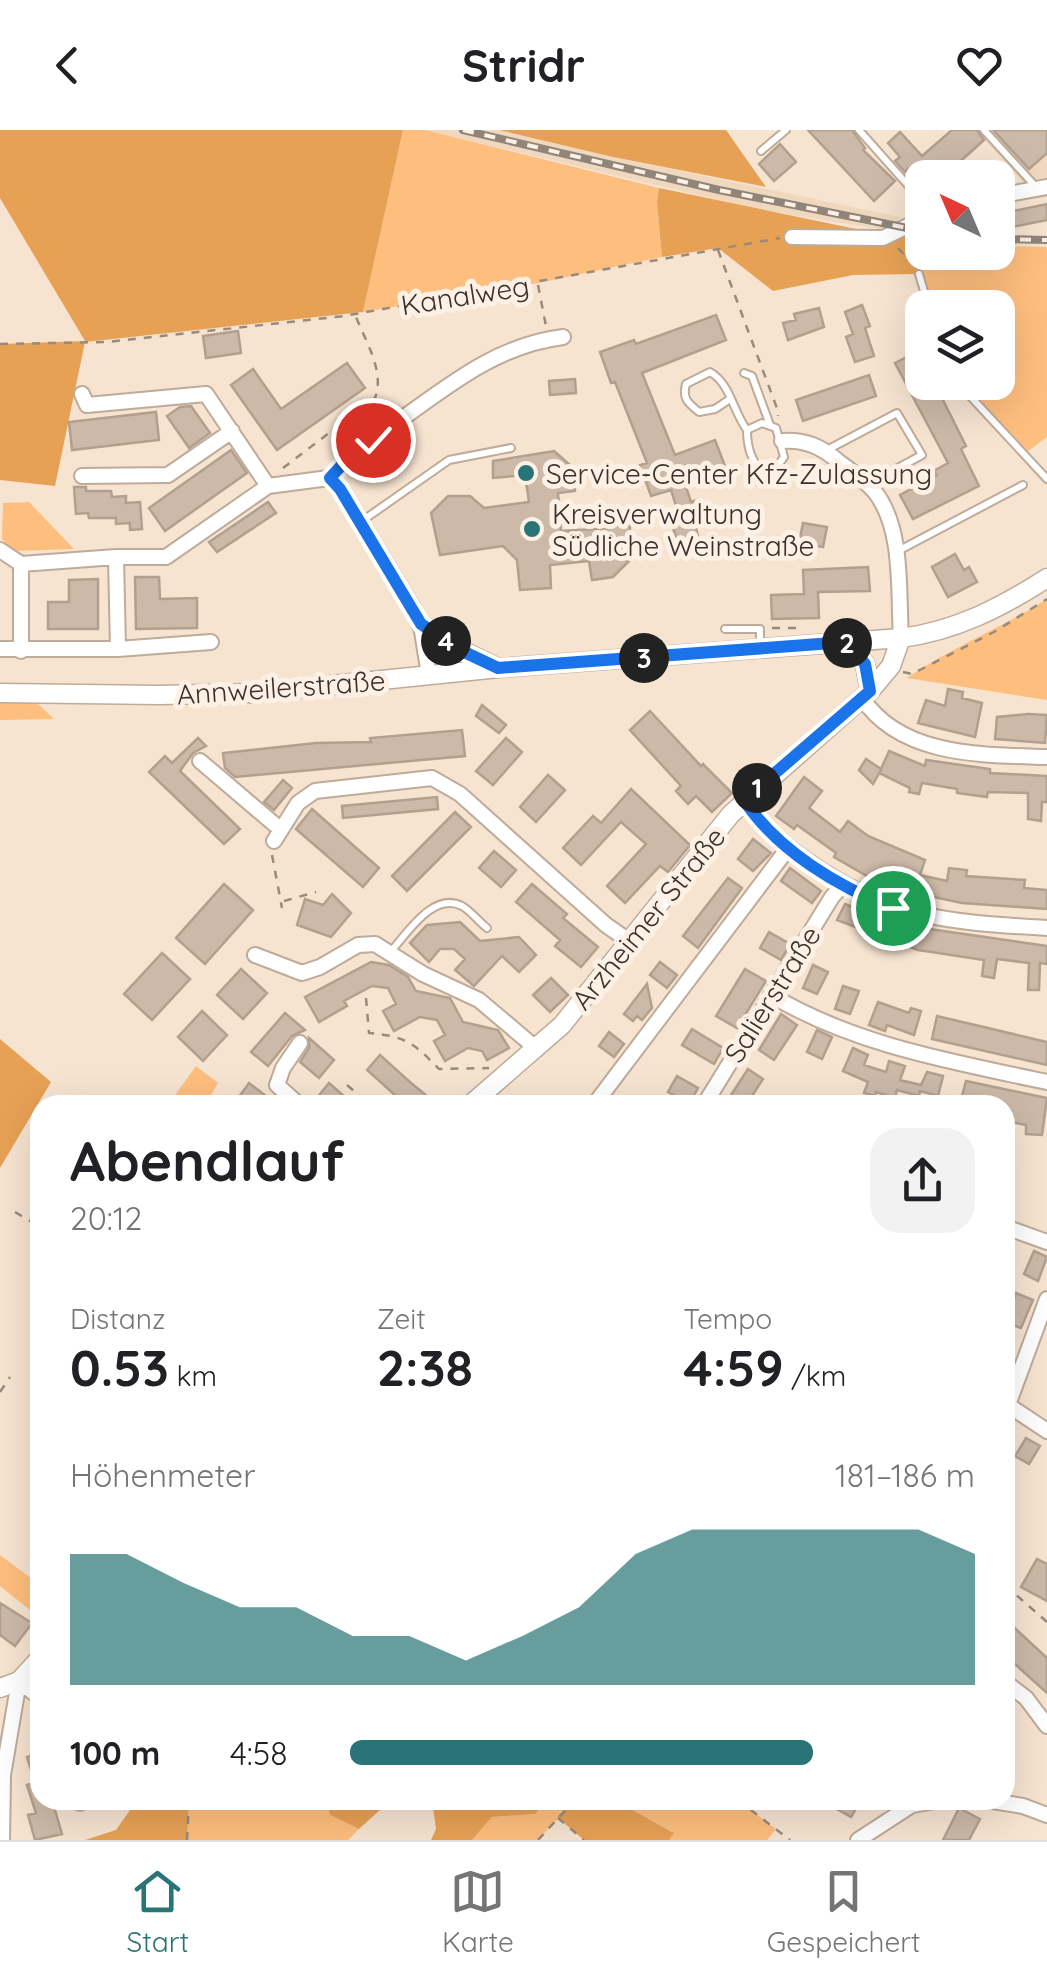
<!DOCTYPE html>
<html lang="de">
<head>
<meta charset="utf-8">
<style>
  :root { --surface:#fff; --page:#f2f2f2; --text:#202124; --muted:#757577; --line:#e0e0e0; --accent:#297476 }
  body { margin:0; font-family:Quicksand,sans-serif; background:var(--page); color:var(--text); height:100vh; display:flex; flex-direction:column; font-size:38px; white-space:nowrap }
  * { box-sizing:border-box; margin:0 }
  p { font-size:32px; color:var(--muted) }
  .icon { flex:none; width:55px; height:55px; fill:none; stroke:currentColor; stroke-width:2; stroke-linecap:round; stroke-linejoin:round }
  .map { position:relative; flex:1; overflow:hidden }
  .panel { position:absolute; left:30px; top:965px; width:985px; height:715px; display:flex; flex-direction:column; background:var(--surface); border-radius:30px; box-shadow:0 10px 40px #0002 }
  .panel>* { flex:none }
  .needle { width:65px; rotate:316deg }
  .tools { position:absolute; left:905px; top:30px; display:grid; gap:20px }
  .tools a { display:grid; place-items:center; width:110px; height:110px; border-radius:20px; background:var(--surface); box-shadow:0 10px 40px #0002; font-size:50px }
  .pin { position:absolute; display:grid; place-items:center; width:85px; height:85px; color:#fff; margin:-42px; border:5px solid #fff; border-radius:50%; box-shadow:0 2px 10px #0007 }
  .km { position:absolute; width:50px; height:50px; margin:-25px; border-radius:50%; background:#222; color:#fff; font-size:28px; line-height:50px; text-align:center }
  .round { display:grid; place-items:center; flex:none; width:105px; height:105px; border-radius:30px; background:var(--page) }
  .head { display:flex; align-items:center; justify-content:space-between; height:170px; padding:0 40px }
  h1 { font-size:55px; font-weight:700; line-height:75px }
  .figures { display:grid; grid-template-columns:repeat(3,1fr); gap:15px; height:170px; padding:10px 40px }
  .figures div { display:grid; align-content:center }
  .figures b { font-size:50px; font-weight:700 }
  .figures small { font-size:28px; font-weight:400 }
  .figures p { font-size:28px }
  .chart { height:280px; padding:20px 40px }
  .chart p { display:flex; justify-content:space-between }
  .chart svg { width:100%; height:180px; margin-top:10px; fill:var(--accent); opacity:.7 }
  ul { padding:0 40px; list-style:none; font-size:32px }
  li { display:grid; grid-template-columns:160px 120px 1fr; align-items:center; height:75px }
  li i { height:25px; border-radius:12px; background:var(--accent) }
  header { display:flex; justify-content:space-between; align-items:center; height:130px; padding:0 40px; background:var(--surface); font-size:45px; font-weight:700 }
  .tab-bar { display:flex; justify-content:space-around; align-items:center; height:140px; border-top:2px solid var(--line); background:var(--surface); font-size:28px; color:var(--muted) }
  .tab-bar a { display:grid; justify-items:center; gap:5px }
  .tab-bar .active { color:var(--accent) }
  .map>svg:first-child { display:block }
  .built { fill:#f0d8bf }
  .green { fill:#febe7e }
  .forest { fill:#e7a155 }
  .building { fill:#ccb9a7; stroke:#b2a08e; stroke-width:2.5 }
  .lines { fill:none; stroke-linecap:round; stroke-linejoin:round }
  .lane-casing { stroke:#beab99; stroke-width:10 }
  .street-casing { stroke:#beab99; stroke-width:18 }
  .secondary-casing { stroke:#beab99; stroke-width:21 }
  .path { stroke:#988b7e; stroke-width:2.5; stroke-dasharray:8 8; stroke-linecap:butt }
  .lane { stroke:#fff; stroke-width:6 }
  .street { stroke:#fff; stroke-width:14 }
  .secondary { stroke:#fff; stroke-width:18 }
  .rail-casing { stroke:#918478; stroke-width:8 }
  .rail { stroke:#fdf1e6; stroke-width:4; stroke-dasharray:11; stroke-linecap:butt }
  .route-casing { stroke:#fff; stroke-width:20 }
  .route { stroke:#1a73e8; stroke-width:12 }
  .poi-dot { fill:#297476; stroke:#fdf1e6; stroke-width:4 }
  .labels { text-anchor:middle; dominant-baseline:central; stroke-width:10; stroke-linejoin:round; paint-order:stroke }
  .street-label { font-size:28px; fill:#3a332c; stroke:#fdf1e6 }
  .poi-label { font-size:28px; fill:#3a332c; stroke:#fdf1e6; text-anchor:start }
</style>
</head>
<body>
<header><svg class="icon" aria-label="back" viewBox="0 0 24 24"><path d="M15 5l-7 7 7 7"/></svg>Stridr<svg class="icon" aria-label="heart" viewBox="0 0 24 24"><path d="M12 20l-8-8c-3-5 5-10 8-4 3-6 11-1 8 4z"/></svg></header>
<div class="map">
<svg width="1047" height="1710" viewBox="0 0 1047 1710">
  <rect width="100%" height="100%" fill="#f6e3d0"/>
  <path class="built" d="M425,0H499L613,27L901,87L886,100L761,80Z
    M976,0H1047V57L1030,60Z"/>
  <path class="green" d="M403,0H425L659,58L657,72L662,127L538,153L363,182Z
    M998,116L1047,117V307L1024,324L957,253L998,252V178L929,177L919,144L929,123L998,122Z
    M29,372L74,419L13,421L2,409L3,373Z
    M1047,469V570L907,548C951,517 1002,498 1047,469Z
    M0,572L37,573L54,589L0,590Z
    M196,936L218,953L205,975H168Z
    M0,1425L40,1455V1488L0,1456Z
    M189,1670H325L330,1685L359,1699L348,1710H187Z
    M548,1670H576L538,1710H472L492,1687L535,1684Z
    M615,1670H737L776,1699L767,1710H669L673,1702Z"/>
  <path class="forest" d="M0,0H403L363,182L85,212L55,356L0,350V214L85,211L0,68Z
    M499,0H726L766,57L613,27Z
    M659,58L890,106L922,108V122L929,123L919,144L853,145L773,161L718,118L662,127L657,72Z
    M0,909L51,952L0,1038Z
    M137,1670H189L187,1710H85L116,1700Z
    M325,1670H391L359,1699L330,1685Z
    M432,1670H548L535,1684L492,1687L472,1710H431L436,1699Z
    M575,1670H615L674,1703L669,1710H584L557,1687Z"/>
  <path class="building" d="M808,0H852L865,18L863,20L895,51L874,71Z
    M952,0H977L984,10L954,37L952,34L936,48H922V58L908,39L905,42L895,31L900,27L888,13L900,2L922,26Z
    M993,0H1047V23L1029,39Z
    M780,14L796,32L774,51L759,34Z
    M1047,74V90L1007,98L1004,83Z
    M862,175L870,196L865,198L874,226L855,232L846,207L853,204L845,182Z
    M819,178L824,197L788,210L783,193L796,190L794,184Z
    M716,185L726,210L642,243L675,325L715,310L725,336L684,351L691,372L697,370L705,395L696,398L698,406L678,413L672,395L681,392L671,360L651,366L640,335L647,333L615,252L611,253L600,222L634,210L636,214Z
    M238,201L241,223L206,228L203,206Z
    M917,222L922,232V252H933L942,268L966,316L961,319L979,356L913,389L900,365L937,345L934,341L948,333L895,233Z
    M347,233L365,258L277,320L231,255L253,239L281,279Z
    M869,245L876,266L803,291L796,270Z
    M575,249L576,263L550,265L549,251Z
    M191,276L210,303L189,318L167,286L180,277Z
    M156,282L159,310L72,320L69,292Z
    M231,320L247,343L165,401L149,378Z
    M554,321L571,336L575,361L558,363L561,401L610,398V390H629L633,427L613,447L592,450L589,431L550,435L551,458L520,460L517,430L503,416L440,425L431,383L448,366H470L484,378L529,372L525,345L493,348V331Z
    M74,357H86V361H111L112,367L126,366V373L140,372L142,399L130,400V393L116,394V388H89L88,383L76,384Z
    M268,372L276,383L217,422L209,412Z
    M803,393L827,397L823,417L799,413Z
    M955,424L964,440L969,437L977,452L948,467L932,437Z
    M868,437L870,461L818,462L819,488L772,489L771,465L804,464L803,440Z
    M135,447H159L160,469L197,468V498L136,499Z
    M98,449V499H48V472H69V450Z
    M948,559L963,562L962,568L982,573L975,607L918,593L926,570L945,576Z
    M482,575L506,595L499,603L476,586Z
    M650,581L701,636L703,634L732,663L712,682L696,666L688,674L676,661L681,656L630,600Z
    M1028,584L1047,585L1045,613L995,609L997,587Z
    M462,600L465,626L235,647L225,638L223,623L316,613L371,612L370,608Z
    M198,608L206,616L193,623L180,641L240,699L224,714L149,642L165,626L172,633Z
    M506,608L522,622L493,655L476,641Z
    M889,621L925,636L926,630L990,639V643L1047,646V672H1042L1041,691L1028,689V663L988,662L987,667L957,663V659L922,653L919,664L909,662L910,658L879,643L881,640L873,654L859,640L866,629L881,639Z
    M548,645L565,660L536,692L520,677Z
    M804,647L822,661L809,678L840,702L848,691L868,706L925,730L920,745L947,751L949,738L967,740L966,746L1025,750L1024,758L1047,760V779L962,773L886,757L834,727L836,723L797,695L794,699L776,686Z
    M283,650L292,658L274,680L264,672Z
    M631,659L690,715L668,742L660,736L625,773L607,756L646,714L621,692L581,735L563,718L593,686L601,693Z
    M437,667L438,679L343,688L342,676Z
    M312,679L379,738L363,757L296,699Z
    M455,682L471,697L407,761L392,746Z
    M753,709L771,723L753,741L738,729Z
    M494,721L516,740L501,757L479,738Z
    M790,738L821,761L812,773L781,751Z
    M728,748L742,758L698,818L683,806Z
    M224,754L253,780L205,834L176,808Z
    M532,754L567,784L563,788L598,817L581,837L555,816L560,810L516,772Z
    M332,764L351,783L331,807L297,795L305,769L323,775Z
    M845,774L882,790L921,801L922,798L1047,816V834L1040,833L1039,860H1028L1029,833L997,829L994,848L982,846L984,830L918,820L837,790Z
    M460,792L480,811L519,807L536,825L519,842L502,826L474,856L455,840L465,829L454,819H440L429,832L410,813L427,795Z
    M769,802L790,814L781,830L760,818Z
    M162,823L190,849L152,890L124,864Z
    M371,832L389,835L408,847L416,861L450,868L463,892L498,900L509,918L487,930L482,921L468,918L445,931L434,911L445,905L437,890L420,887L394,901L383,881L396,874L388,858L372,856L344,871L347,876L319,892L305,867Z
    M660,832L677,845L667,858L650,845Z
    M813,835L828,842L817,864L803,858Z
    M241,839L267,863L243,889L217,865Z
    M745,839L766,851L737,898L716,886Z
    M551,848L568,865L550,882L533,865Z
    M647,854L652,878L642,890L637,886L633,891L624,884Z
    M843,856L859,861L850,884L835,879Z
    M878,872L909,883L911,878L921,881L914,905L887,895L885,901L869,895Z
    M202,881L227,905L203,931L178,907Z
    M285,883L305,900L292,906L268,936L251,922Z
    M781,884L797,895L774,930L759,920Z
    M937,886L1047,912V935L932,909Z
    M692,899L723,918L714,934L682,915Z
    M817,900L832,907L822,929L807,922Z
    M609,902L624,914L614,927L599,916Z
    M309,908L334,930L319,948L300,932L309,918Z
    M853,918L868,925L864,935L886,942L889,931L905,936L900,950L921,955L927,942L943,946L938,966L920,961L919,966L897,960L895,968L876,962L875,966L864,963L868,952L843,941Z
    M380,925L411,953L438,975H406L367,940Z
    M748,939L763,949L746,975L731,965Z
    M677,946L698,958L689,974L668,962Z
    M966,951L1047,968L1042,1005L1026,1004V995L1005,991V975L960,974Z
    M249,953L266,966L259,975H233Z
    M329,953L354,975H324L316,969Z
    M1034,1121L1047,1127L1038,1151L1024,1144Z
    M1016,1163L1033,1170L1021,1198L1005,1192Z
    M1026,1308L1040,1316L1029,1334L1015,1326Z
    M1037,1429L1047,1434V1471L1021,1457Z
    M0,1473L32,1493L15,1516L0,1505Z
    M1005,1489L1047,1528V1563L1005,1525Z
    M40,1623V1670H52L62,1704L35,1710L28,1685L36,1683L27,1655L35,1653L27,1627Z
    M821,1670H861L851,1687Z
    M959,1678L980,1689L969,1710H943Z"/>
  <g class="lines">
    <defs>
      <path id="lane" d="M859,0L922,71
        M984,0L1037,58
        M761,21L786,0
        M919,144L929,178
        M744,243L752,246L770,295
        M957,252L1047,349
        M730,269L715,279L699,282C688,273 682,269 686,254L710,242C731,254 733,282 747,300
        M762,293L776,298L784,327L776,338L762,341C751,331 747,315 747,300Z
        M827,320L897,283L922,325L870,353
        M362,391L449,330L511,318
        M896,422L1023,355
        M725,499H760V517
        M391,821C407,804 433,761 462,776C471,781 479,792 487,798"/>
      <path id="street" d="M998,66L1047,57
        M792,107L883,108L922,89
        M82,264L87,275L206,264L268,356
        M782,311C805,309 822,317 839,332C851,341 865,350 875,362C904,399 898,463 901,508
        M82,346L168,345L232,301
        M0,420L21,434L116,427
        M0,519H118L211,512
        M118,519L116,427H166L268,356L329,348
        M21,521V434
        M429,545L421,495L413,478L341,359L329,348C352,324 376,307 403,288C453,252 499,215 563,207
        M862,568C901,627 983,625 1047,627
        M200,631L280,699
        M744,670C761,696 780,711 805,729C889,789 947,792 1047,798
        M274,711L298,673L315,661L432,648L460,664L606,795L629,811
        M255,825L302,843L320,837L358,815L375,814L423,844L479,870L537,919
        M771,865C854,915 954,932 1047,952
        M299,975L277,955L283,938L300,913
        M594,975L789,717
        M704,975L832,767L843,755
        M1005,1097L1047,1112
        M1005,1273L1047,1301
        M1008,1275L1047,1169
        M19,1551L40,1568
        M1005,1552L1026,1568L1047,1596
        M986,1670L1023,1676L1047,1685
        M80,1673L81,1670
        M2,1710L3,1645L19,1551
        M858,1710L912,1675L941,1670"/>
      <path id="secondary" d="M421,495L459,519L498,538
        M846,512L865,534L870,561
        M0,563L160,565L254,563L499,538L901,508C956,501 1002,477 1047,448
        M470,975L562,895L731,684L870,561L891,536L901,508
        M0,1558L19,1551L40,1528"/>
    </defs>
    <use href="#lane" class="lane-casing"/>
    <use href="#street" class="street-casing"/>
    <use href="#secondary" class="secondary-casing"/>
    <path class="path" d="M898,118L913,134
      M718,120L778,281V286
      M538,155L546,196
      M0,214L107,212L344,186L780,108
      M283,338L375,268C385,242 366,212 356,187H351
      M772,498H804
      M903,542L912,544L994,502L1047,469
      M272,725L282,778
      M284,771L316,762
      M366,868L369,903C405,906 414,913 439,939L489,938
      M347,955L370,975
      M15,1082L40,1097
      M0,1262L10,1247
      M1005,1455L1047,1492
      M738,1670L790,1710
      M558,1688L584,1710
      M187,1710L189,1670
      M538,1710L575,1670"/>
    <use href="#lane" class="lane"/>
    <use href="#street" class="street"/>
    <use href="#secondary" class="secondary"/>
    <defs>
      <path id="rail" d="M463,0L719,60L922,101
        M998,109L1047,110"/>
    </defs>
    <use href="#rail" class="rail-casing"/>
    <use href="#rail" class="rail"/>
  </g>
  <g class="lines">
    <defs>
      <path id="route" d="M373,310L354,322L330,348L340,359L421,494L460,520L498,538L846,512L865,534L870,561L744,670C777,720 838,757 893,778"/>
    </defs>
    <use href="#route" class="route-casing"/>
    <use href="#route" class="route"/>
  </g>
  <g class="poi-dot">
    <circle cx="526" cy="343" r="10"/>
    <circle cx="532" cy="399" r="10"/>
  </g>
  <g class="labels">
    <g class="street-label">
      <text transform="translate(465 165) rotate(-9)">Kanalweg</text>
      <text transform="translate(281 557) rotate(-4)">Annweilerstraße</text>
      <text transform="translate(648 788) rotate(-51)">Arzheimer Straße</text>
      <text transform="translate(772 864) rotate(-58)">Salierstraße</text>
    </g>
    <g class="poi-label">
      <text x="546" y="343">Service-Center Kfz-Zulassung</text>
      <text x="552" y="383">Kreisverwaltung<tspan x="552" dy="32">Südliche Weinstraße</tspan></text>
    </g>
  </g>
</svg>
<div class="tools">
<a><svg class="needle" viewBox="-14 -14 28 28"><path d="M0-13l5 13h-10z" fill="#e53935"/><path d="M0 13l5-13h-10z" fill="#757577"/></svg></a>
<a><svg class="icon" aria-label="layers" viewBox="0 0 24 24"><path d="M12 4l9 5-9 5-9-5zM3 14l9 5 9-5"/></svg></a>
</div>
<div class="pin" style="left:893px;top:778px;background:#1e9e55"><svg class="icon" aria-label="arrive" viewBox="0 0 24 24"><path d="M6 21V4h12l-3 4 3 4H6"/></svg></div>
<div class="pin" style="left:373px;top:310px;background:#d93025"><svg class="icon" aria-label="check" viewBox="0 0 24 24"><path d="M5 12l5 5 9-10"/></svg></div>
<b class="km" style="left:757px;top:658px">1</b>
<b class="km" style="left:847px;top:513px">2</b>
<b class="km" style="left:644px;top:528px">3</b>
<b class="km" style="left:446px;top:511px">4</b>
<section class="panel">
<div class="head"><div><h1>Abendlauf</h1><p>20:12</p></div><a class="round"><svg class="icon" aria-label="share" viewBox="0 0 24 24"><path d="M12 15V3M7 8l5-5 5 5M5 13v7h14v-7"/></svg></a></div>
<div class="figures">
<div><p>Distanz</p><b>0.53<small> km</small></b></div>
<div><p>Zeit</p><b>2:38</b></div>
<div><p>Tempo</p><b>4:59<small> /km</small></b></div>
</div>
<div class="chart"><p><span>Höhenmeter</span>181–186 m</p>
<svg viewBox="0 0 160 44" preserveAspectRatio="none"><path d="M0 44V12L10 12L20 19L30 25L40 25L50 32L60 32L70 38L80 32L90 25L100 12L110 6L120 6L130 6L140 6L150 6L160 12V44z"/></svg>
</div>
<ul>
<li><b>100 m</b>4:58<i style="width:74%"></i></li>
</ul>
</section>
</div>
<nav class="tab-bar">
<a class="active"><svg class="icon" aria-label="home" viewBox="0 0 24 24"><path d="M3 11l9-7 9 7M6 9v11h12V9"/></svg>Start</a>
<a><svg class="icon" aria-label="map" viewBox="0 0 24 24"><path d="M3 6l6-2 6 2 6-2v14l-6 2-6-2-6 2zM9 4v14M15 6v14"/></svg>Karte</a>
<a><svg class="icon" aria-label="saved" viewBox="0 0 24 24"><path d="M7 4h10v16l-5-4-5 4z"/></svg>Gespeichert</a>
</nav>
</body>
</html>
